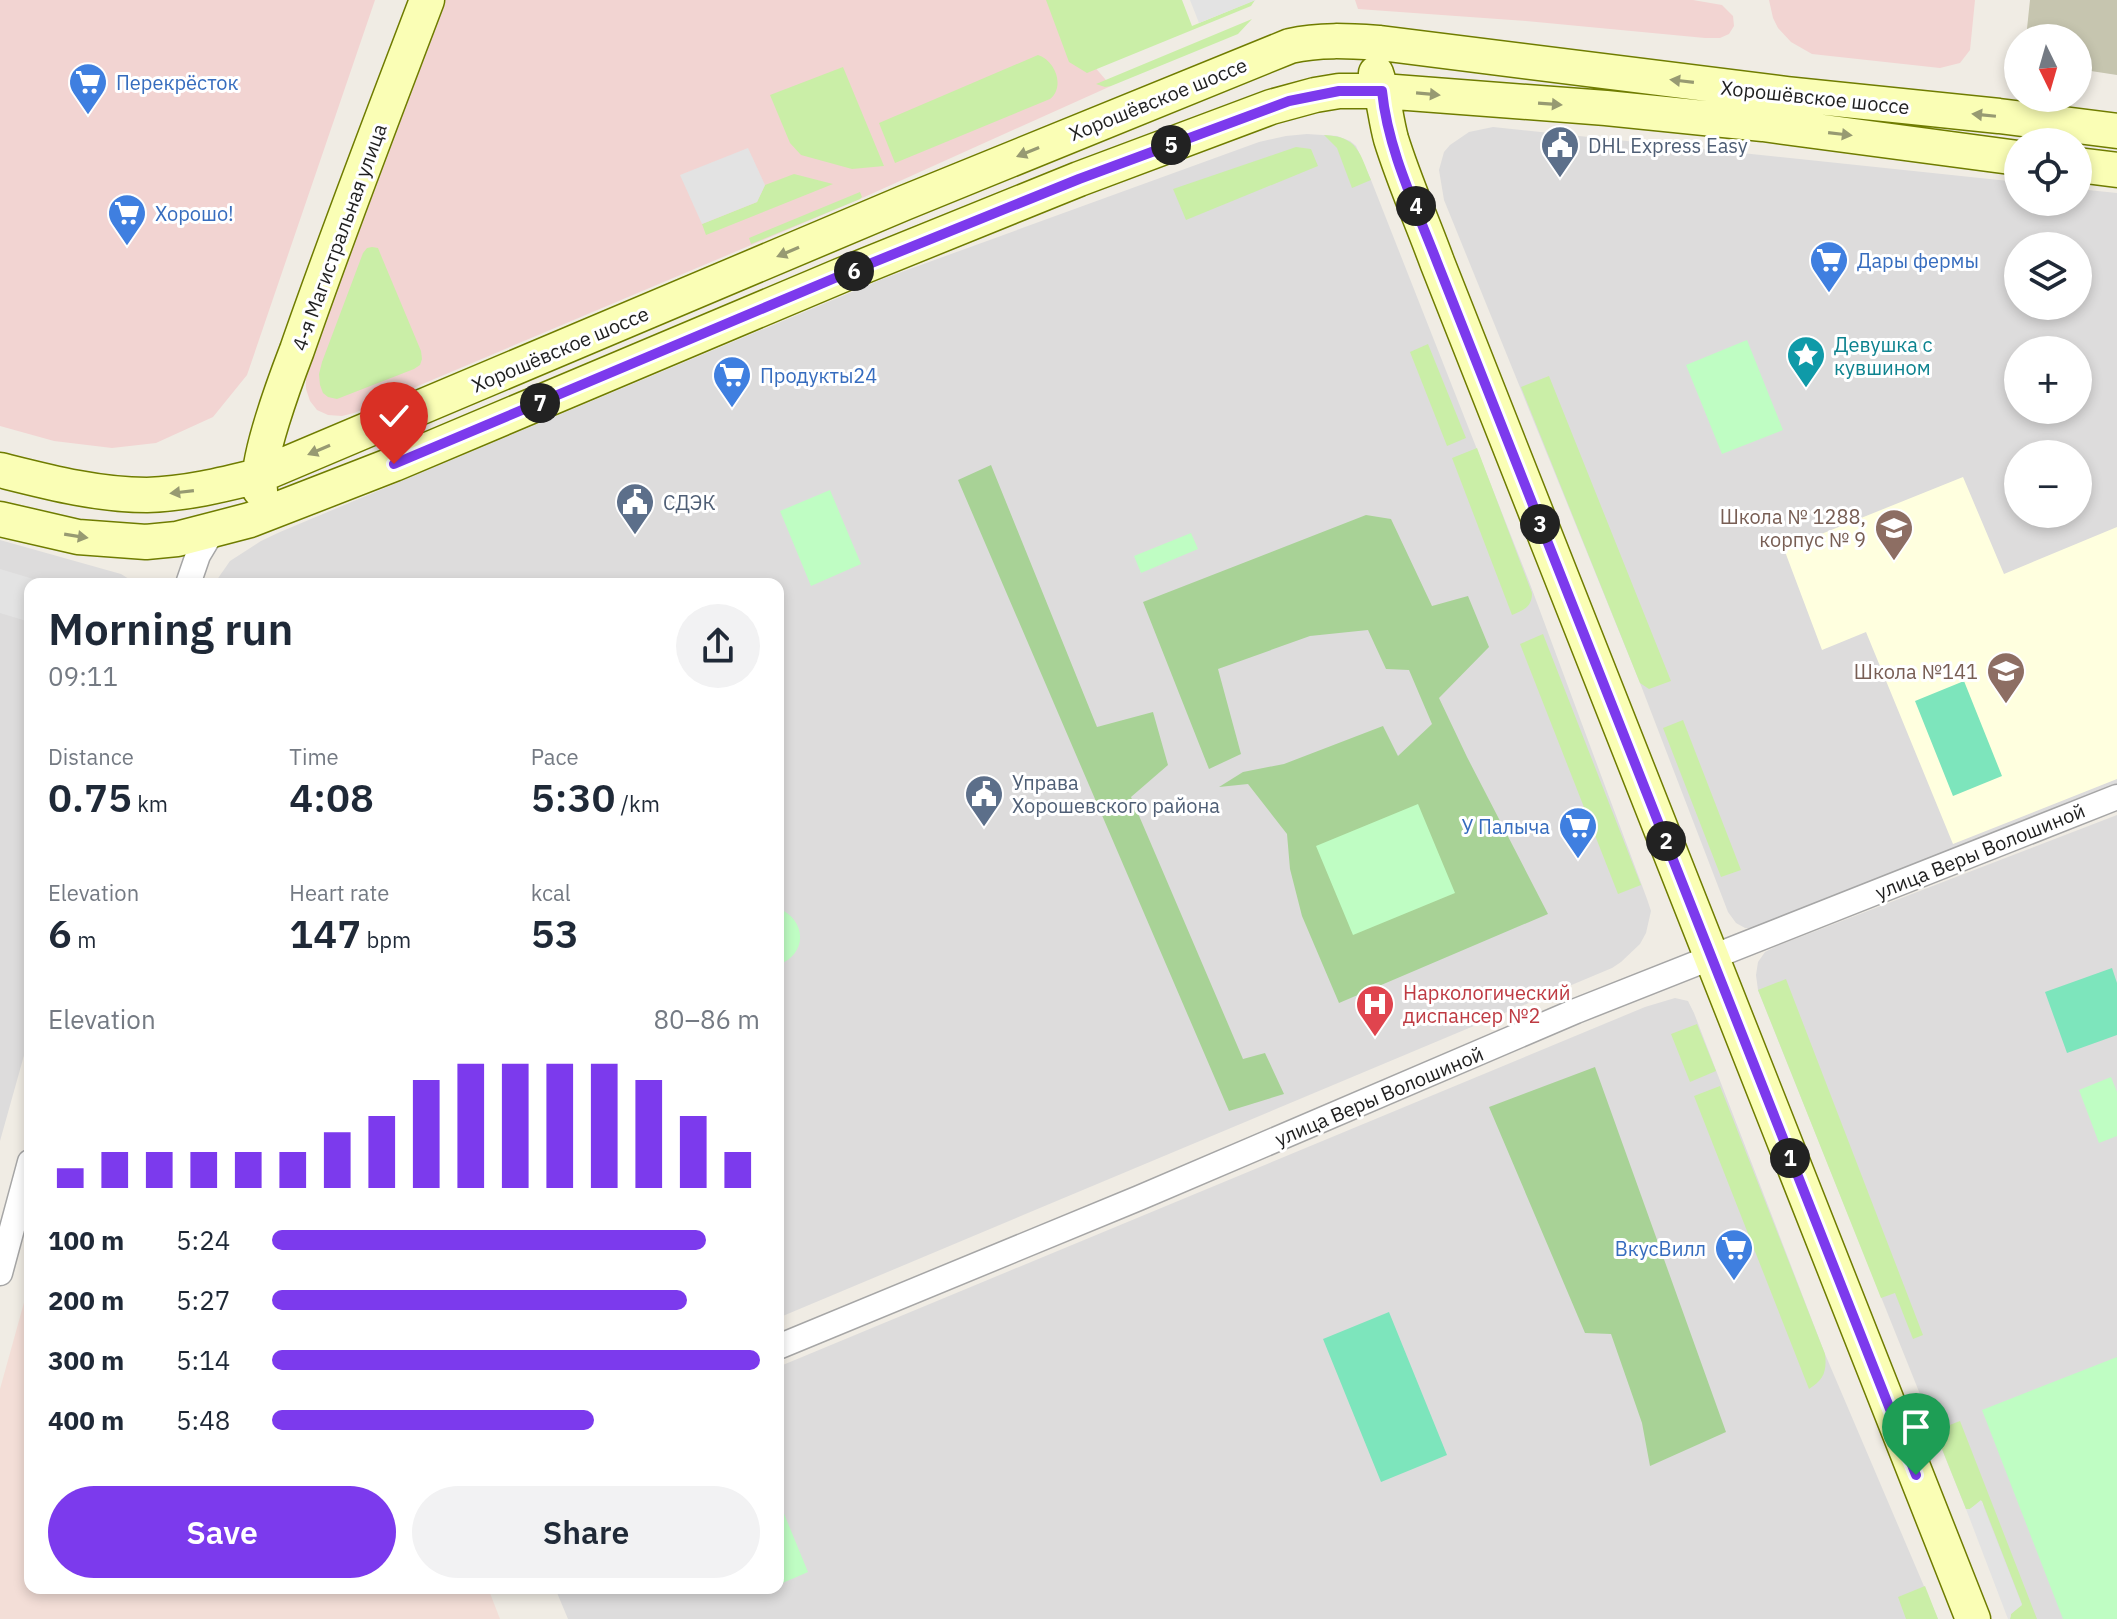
<!DOCTYPE html>
<html lang="en">
<head>
<meta charset="utf-8">
<style>
  :root { --surface:#fff; --page:#f2f2f3; --text:#1f2937; --muted:#747a83; --accent:#7c3aed }
  body { margin:0; font-family:"IBM Plex Sans",sans-serif; background:var(--page); color:var(--text); height:100vh; display:flex; flex-direction:column; font-size:30px; white-space:nowrap }
  * { box-sizing:border-box; margin:0 }
  p { font-size:26px; color:var(--muted) }
  .icon { flex:none; width:44px; height:44px; fill:none; stroke:currentColor; stroke-width:2; stroke-linecap:round; stroke-linejoin:round }
  .map { position:relative; flex:1; overflow:hidden }
  .details { position:absolute; left:24px; top:578px; width:760px; height:1016px; display:flex; flex-direction:column; background:var(--surface); border-radius:16px; box-shadow:0 4px 12px #0003 }
  .details>* { flex:none }
  .needle { width:52px; rotate:175deg }
  .fabs { position:absolute; left:2004px; top:24px; display:grid; gap:16px }
  .fabs a { display:grid; place-items:center; width:88px; height:88px; border-radius:50%; background:var(--surface); box-shadow:0 4px 12px #0003; font-size:40px }
  .pin { position:absolute; display:grid; place-items:center; width:68px; height:68px; color:#fff; margin:-82px -34px; border-radius:50% 50% 50% 0; rotate:-45deg; box-shadow:0 0 8px #0007 }
  .pin .icon { rotate:45deg }
  .km { position:absolute; width:40px; height:40px; margin:-20px; border-radius:50%; background:#222; color:#fff; font-size:22px; line-height:40px; text-align:center }
  .round { display:grid; place-items:center; flex:none; width:84px; height:84px; border-radius:42px; background:var(--page) }
  .summary { display:flex; align-items:center; justify-content:space-between; height:136px; padding:0 24px }
  h1 { font-size:44px; font-weight:600; line-height:60px }
  .metrics { display:grid; grid-template-columns:repeat(3,1fr); gap:12px; height:136px; padding:8px 24px }
  .metrics div { display:grid; align-content:center }
  .metrics b { font-size:40px; font-weight:600 }
  .metrics small { font-size:22px; font-weight:400 }
  .metrics p { font-size:22px }
  .chart { height:224px; padding:16px 24px }
  .chart p { display:flex; justify-content:space-between }
  .chart svg { width:100%; height:144px; margin-top:8px; stroke:var(--accent); stroke-width:6 }
  .primary-button { display:flex; gap:16px; margin-top:auto; padding:16px 24px }
  .primary-button a { flex:1; height:92px; border-radius:48px; background:var(--accent); color:#fff; font-size:32px; font-weight:600; line-height:92px; text-align:center }
  .primary-button a+a { background:var(--page); color:var(--text) }
  ul { padding:0 24px; list-style:none; font-size:26px }
  li { display:grid; grid-template-columns:128px 96px 1fr; align-items:center; height:60px }
  li i { height:20px; border-radius:10px; background:var(--accent) }
  .map>svg:first-child { display:block }
  .residential { fill:#dddcdc; fill-rule:evenodd }
  .commercial { fill:#f2d4d2 }
  .education { fill:#ffffdf }
  .military { fill:#f3ded7 }
  .construction { fill:#c6c5af }
  .grass { fill:#caeea7 }
  .forest { fill:#a8d296 }
  .park { fill:#bffdc3 }
  .pitch { fill:#7de5bc }
  .parking { fill:#e3e3e3 }
  .lines { fill:none; stroke-linecap:round; stroke-linejoin:round }
  .street-casing { stroke:#a6a6a6; stroke-width:27 }
  .secondary-casing { stroke:#6f7c00; stroke-width:37 }
  .street { stroke:#fff; stroke-width:24 }
  .secondary { stroke:#fafeb5; stroke-width:34 }
  .oneway { fill:#979a72 }
  .route-casing { stroke:#fff; stroke-width:16 }
  .route { stroke:#7c3aed; stroke-width:10 }
  .labels { text-anchor:middle; dominant-baseline:central; stroke-width:6; stroke-linejoin:round; paint-order:stroke }
  .shop-label { font-size:20px; fill:#366cbe; stroke:#fff; text-anchor:start }
  .street-label { font-size:20px; fill:#1f1f1f; stroke:#fff }
  .service-label { font-size:20px; fill:#4e5e75; stroke:#fff; text-anchor:start }
  .culture-label { font-size:20px; fill:#0d838f; stroke:#fff; text-anchor:start }
  .education-label { font-size:20px; fill:#785e54; stroke:#fff; text-anchor:end }
  .health-label { font-size:20px; fill:#be3a42; stroke:#fff; text-anchor:start }
</style>
</head>
<body>
<div class="map">
<svg width="2117" height="1619" viewBox="0 0 2117 1619">
  <rect width="100%" height="100%" fill="#f0ece4"/>
  <path class="residential" d="M1493,127L2018,182V202H2078V189L2117,193V786L1756,928H1745L1736,923L1728,912L1640,683L1444,200L1439,170L1444,152L1450,145L1469,132ZM2018,246H2078V306H2018ZM2018,350H2078V410H2018ZM2018,454H2078V514H2018Z
    M1307,134L1337,136L1350,141L1356,146L1371,180L1530,584L1647,899L1651,911L1646,933L1640,944L1621,962L1612,968L778,1318V584H214L230,561L261,541L280,532L885,278L1259,142L1286,136Z
    M0,540L121,574L137,584H30V1034L0,1141Z
    M2117,815V1619H2010L2011,1614L1982,1501L1966,1509L1758,990L1756,975L1758,962L1765,952L1777,946Z
    M1675,998L1688,1001L1694,1013L1825,1354L1938,1619H568L555,1588H778V1367L1645,1007Z"/>
  <path class="commercial" d="M0,0H375L247,375L213,417L156,443L112,448L54,441L0,426Z
    M444,0H1057L1070,38L1111,86L860,199L354,413L342,416L328,415L317,410L310,401L306,389V376L309,361Z
    M1355,0H1693L1722,5L1733,16L1734,26L1729,34L1720,38H1705L1526,21L1358,9Z
    M1769,0H1975L1970,50L1960,63L1940,68L1812,54L1791,42L1778,28L1773,18Z"/>
  <path class="education" d="M1963,477L2004,574L2117,527V779L1953,844L1866,632L1822,650L1784,549Z"/>
  <path class="military" d="M30,1281V1588H488L500,1619H0V1389Z"/>
  <path class="construction" d="M2030,0H2117V75L2078,69V38H2026Z"/>
  <path class="grass" d="M1046,0H1182L1192,26L1255,0L1251,6L1087,73L1069,62Z
    M1252,19L1238,34L1111,86L1105,87L1096,84Z
    M1038,55C1056,61 1065,87 1050,99L895,163L879,123Z
    M843,67L884,166L852,169L801,155L790,143L770,95Z
    M1324,135C1358,136 1360,154 1371,180L1352,188L1337,148Z
    M1296,147L1311,149L1318,166L1186,220L1173,189Z
    M794,174L833,184L706,235L702,224L757,202L765,185Z
    M860,192L862,197L860,199L751,244L749,238Z
    M372,247L378,248L380,253L421,351L422,359L420,365L414,369L337,399L328,397L323,393L320,385L319,374L322,362L363,253L367,248Z
    M1428,344L1466,438L1447,446L1410,352Z
    M1549,376L1671,681L1649,689L1640,683L1521,387Z
    M1477,448L1532,593C1532,607 1524,610 1512,615L1452,458Z
    M1543,634L1641,885L1618,894L1520,644Z
    M1683,720L1741,870L1721,877L1663,728Z
    M1786,979L1923,1335L1913,1339L1895,1293L1881,1298L1758,990Z
    M1697,1024L1716,1071L1690,1082L1671,1034Z
    M1720,1086L1825,1354C1827,1371 1824,1380 1809,1389L1694,1096Z
    M1960,1421L2037,1619H2010L2011,1614L2022,1604L1982,1501L1970,1509H1966L1940,1444C1937,1428 1948,1426 1960,1421Z
    M1925,1586L1938,1619H1906L1898,1597Z"/>
  <path class="forest" d="M991,465L1097,727L1153,712L1168,765L1131,797L1243,1059L1265,1053L1284,1094L1229,1111L958,480Z
    M1366,515L1391,519L1432,606L1468,596L1489,647L1439,698L1467,757L1548,914L1339,1003L1302,916L1290,869L1287,834L1248,784L1219,787L1243,772L1284,764L1383,726L1398,756L1432,724L1409,670L1386,669L1368,630L1310,636L1218,669L1241,754L1209,769L1143,602Z
    M1595,1067L1726,1432L1650,1466L1642,1423L1611,1334L1585,1333L1489,1107Z"/>
  <path class="park" d="M1747,340L1783,430L1722,454L1686,365Z
    M830,490L861,564L811,586L780,511Z
    M1191,533L1198,549L1141,573L1134,556Z
    M1418,804L1455,893L1353,935L1316,846Z
    M778,908C807,920 808,954 778,965Z
    M2111,1077L2117,1092V1136L2099,1143L2079,1090Z
    M2117,1357V1619H2063L1982,1410Z
    M778,1499L808,1572L778,1585Z"/>
  <path class="pitch" d="M1964,681L2002,776L1953,796L1915,701Z
    M2112,968L2117,983V1035L2067,1053L2045,992Z
    M1389,1312L1447,1455L1381,1482L1323,1339Z"/>
  <path class="parking" d="M1190,0H1256L1199,23Z
    M748,148L765,185L757,202L702,224L680,175Z
    M0,569L50,584H30V622L0,613Z
    M1981,1500L2022,1605L2011,1614L2010,1619H2008L1966,1509H1970Z"/>
  <g class="lines">
    <defs>
      <path id="street" d="M188,584L198,555L213,530
        M0,1273L30,1162
        M778,1347L1139,1198L1576,1011L2117,797"/>
      <path id="secondary" d="M1376,73C1384,95 1385,117 1391,139C1404,181 1422,221 1437,262L1973,1619
        M2078,165L2117,170
        M0,470C48,482 97,495 147,495C185,494 222,485 258,476L904,203L1290,46C1320,39 1349,41 1380,43L1787,94L1999,116L2117,131
        M260,490C253,467 287,376 297,350C338,232 383,116 427,0
        M0,519L78,537L146,542L177,539L250,520L394,464L842,275L1079,179L1271,107L1315,95L1339,91H1382L1606,108L1763,124L2018,158"/>
    </defs>
    <use href="#street" class="street-casing"/>
    <use href="#secondary" class="secondary-casing"/>
    <use href="#street" class="street"/>
    <use href="#secondary" class="secondary"/>
  </g>
  <defs><path id="oneway-solid" d="M-6-.8H1V-3.2L6.5 0L1 3.2V.8H-6Z" transform="scale(2)"/></defs>
  <g class="oneway">
    <use href="#oneway-solid" transform="translate(1682 81) rotate(-173)"/>
    <use href="#oneway-solid" transform="translate(1428 94) rotate(5)"/>
    <use href="#oneway-solid" transform="translate(1550 104) rotate(4)"/>
    <use href="#oneway-solid" transform="translate(1984 115) rotate(-174)"/>
    <use href="#oneway-solid" transform="translate(1840 134) rotate(7)"/>
    <use href="#oneway-solid" transform="translate(1028 152) rotate(158)"/>
    <use href="#oneway-solid" transform="translate(788 252) rotate(157)"/>
    <use href="#oneway-solid" transform="translate(319 450) rotate(157)"/>
    <use href="#oneway-solid" transform="translate(182 492) rotate(173)"/>
    <use href="#oneway-solid" transform="translate(76 536) rotate(9)"/>
  </g>
  <g class="lines">
    <defs>
      <path id="route" d="M394,464L842,275L1079,179L1289,101L1339,91H1382C1388,151 1416,207 1437,262L1916,1475"/>
    </defs>
    <use href="#route" class="route-casing"/>
    <use href="#route" class="route"/>
  </g>
  <defs>
    <symbol id="supermarket-pin" viewBox="-11 -11 22 30"><path d="M0 17L-7.5 6A9.5 9.5 0 1 1 7.5 6Z" fill="#3f7fe0" stroke="#fff"/><path d="M-6-5.5h2.5l.6 2H6L4.5 2H-2.5L-4.4-4H-6ZM-1.5 3.2a1.3 1.3 0 1 0 .1 0ZM3 3.2a1.3 1.3 0 1 0 .1 0Z" fill="#fff"/></symbol>
    <symbol id="civic-pin" viewBox="-11 -11 22 30"><path d="M0 17L-7.5 6A9.5 9.5 0 1 1 7.5 6Z" fill="#5c6f8a" stroke="#fff"/><path d="M-.6-6.5H3V-4.5H.6V-3L4-1V1h2V6H-6V1h2V-1L-.6-3ZM-1.2 2.5V6h2.4V2.5Z" fill="#fff"/></symbol>
    <symbol id="sight-pin" viewBox="-11 -11 22 30"><path d="M0 17L-7.5 6A9.5 9.5 0 1 1 7.5 6Z" fill="#0f9aa8" stroke="#fff"/><path d="M0-6L1.8-2.2L6-1.7L2.9 1.2L3.7 5.4L0 3.3L-3.7 5.4L-2.9 1.2L-6-1.7L-1.8-2.2Z" fill="#fff"/></symbol>
    <symbol id="school-pin" viewBox="-11 -11 22 30"><path d="M0 17L-7.5 6A9.5 9.5 0 1 1 7.5 6Z" fill="#8d6e63" stroke="#fff"/><path d="M0-5L7-2L0 1L-7-2ZM-4 1L0 2.5L4 1V4Q0 6-4 4Z" fill="#fff"/></symbol>
    <symbol id="hospital-pin" viewBox="-11 -11 22 30"><path d="M0 17L-7.5 6A9.5 9.5 0 1 1 7.5 6Z" fill="#e0444e" stroke="#fff"/><path d="M-5-5h3v3.5h4V-5h3V5h-3V1.5h-4V5h-3Z" fill="#fff"/></symbol>
  </defs>
  <g fill-rule="evenodd">
    <use href="#supermarket-pin" x="66" y="60" width="44" height="60"/>
    <use href="#civic-pin" x="1538" y="123" width="44" height="60"/>
    <use href="#supermarket-pin" x="105" y="191" width="44" height="60"/>
    <use href="#supermarket-pin" x="1807" y="238" width="44" height="60"/>
    <use href="#sight-pin" x="1784" y="333" width="44" height="60"/>
    <use href="#supermarket-pin" x="710" y="353" width="44" height="60"/>
    <use href="#civic-pin" x="613" y="480" width="44" height="60"/>
    <use href="#school-pin" x="1872" y="506" width="44" height="60"/>
    <use href="#school-pin" x="1984" y="649" width="44" height="60"/>
    <use href="#civic-pin" x="962" y="772" width="44" height="60"/>
    <use href="#supermarket-pin" x="1556" y="804" width="44" height="60"/>
    <use href="#hospital-pin" x="1353" y="982" width="44" height="60"/>
    <use href="#supermarket-pin" x="1712" y="1226" width="44" height="60"/>
  </g>
  <g class="labels">
    <g class="shop-label">
      <text x="116" y="82">Перекрёсток</text>
      <text x="155" y="213">Хорошо!</text>
      <text x="1857" y="260">Дары фермы</text>
      <text x="760" y="375">Продукты24</text>
      <text x="1550" y="826" text-anchor="end">У Палыча</text>
      <text x="1706" y="1248" text-anchor="end">ВкусВилл</text>
    </g>
    <g class="street-label">
      <text transform="translate(1815 97) rotate(6)">Хорошёвское шоссе</text>
      <text transform="translate(1158 99) rotate(-22)">Хорошёвское шоссе</text>
      <text transform="translate(339 237) rotate(-70)">4-я Магистральная улица</text>
      <text transform="translate(560 349) rotate(-23)">Хорошёвское шоссе</text>
      <text transform="translate(1980 851) rotate(-22)">улица Веры Волошиной</text>
      <text transform="translate(1379 1096) rotate(-23)">улица Веры Волошиной</text>
    </g>
    <g class="service-label">
      <text x="1588" y="145">DHL Express Easy</text>
      <text x="663" y="502">СДЭК</text>
      <text x="1012" y="782">Управа<tspan x="1012" dy="23">Хорошевского района</tspan></text>
    </g>
    <g class="culture-label">
      <text x="1834" y="344">Девушка с<tspan x="1834" dy="23">кувшином</tspan></text>
    </g>
    <g class="education-label">
      <text x="1866" y="516">Школа № 1288,<tspan x="1866" dy="23">корпус № 9</tspan></text>
      <text x="1978" y="671">Школа №141</text>
    </g>
    <g class="health-label">
      <text x="1403" y="992">Наркологический<tspan x="1403" dy="23">диспансер №2</tspan></text>
    </g>
  </g>
</svg>
<div class="fabs">
<a><svg class="needle" viewBox="-14 -14 28 28"><path d="M0-13l5 13h-10z" fill="#e53935"/><path d="M0 13l5-13h-10z" fill="#747a83"/></svg></a>
<a><svg class="icon" aria-label="locate" viewBox="0 0 24 24"><circle cx="12" cy="12" r="6"/><path d="M12 2v4M12 18v4M2 12h4M18 12h4"/></svg></a>
<a><svg class="icon" aria-label="layers" viewBox="0 0 24 24"><path d="M12 4l9 5-9 5-9-5zM3 14l9 5 9-5"/></svg></a>
<a>+</a>
<a>−</a>
</div>
<div class="pin" style="left:1916px;top:1475px;background:#1e9e55"><svg class="icon" aria-label="arrive" viewBox="0 0 24 24"><path d="M6 21V4h12l-3 4 3 4H6"/></svg></div>
<div class="pin" style="left:394px;top:464px;background:#d93025"><svg class="icon" aria-label="check" viewBox="0 0 24 24"><path d="M5 12l5 5 9-10"/></svg></div>
<b class="km" style="left:1790px;top:1158px">1</b>
<b class="km" style="left:1666px;top:841px">2</b>
<b class="km" style="left:1540px;top:524px">3</b>
<b class="km" style="left:1416px;top:206px">4</b>
<b class="km" style="left:1171px;top:145px">5</b>
<b class="km" style="left:854px;top:271px">6</b>
<b class="km" style="left:540px;top:403px">7</b>
<section class="details">
<div class="summary"><div><h1>Morning run</h1><p>09:11</p></div><a class="round"><svg class="icon" aria-label="share" viewBox="0 0 24 24"><path d="M12 15V3M7 8l5-5 5 5M5 13v7h14v-7"/></svg></a></div>
<div class="metrics">
<div><p>Distance</p><b>0.75<small> km</small></b></div>
<div><p>Time</p><b>4:08</b></div>
<div><p>Pace</p><b>5:30<small> /km</small></b></div>
</div>
<div class="metrics">
<div><p>Elevation</p><b>6<small> m</small></b></div>
<div><p>Heart rate</p><b>147<small> bpm</small></b></div>
<div><p>kcal</p><b>53</b></div>
</div>
<div class="chart"><p><span>Elevation</span>80–86 m</p>
<svg viewBox="0 0 160 44" preserveAspectRatio="none"><path d="M5 44V38M15 44V33M25 44V33M35 44V33M45 44V33M55 44V33M65 44V27M75 44V22M85 44V11M95 44V6M105 44V6M115 44V6M125 44V6M135 44V11M145 44V22M155 44V33"/></svg>
</div>
<ul>
<li><b>100 m</b>5:24<i style="width:89%"></i></li>
<li><b>200 m</b>5:27<i style="width:85%"></i></li>
<li><b>300 m</b>5:14<i style="width:100%"></i></li>
<li><b>400 m</b>5:48<i style="width:66%"></i></li>
</ul>
<div class="primary-button"><a>Save</a><a>Share</a></div>
</section>
</div>
</body>
</html>
